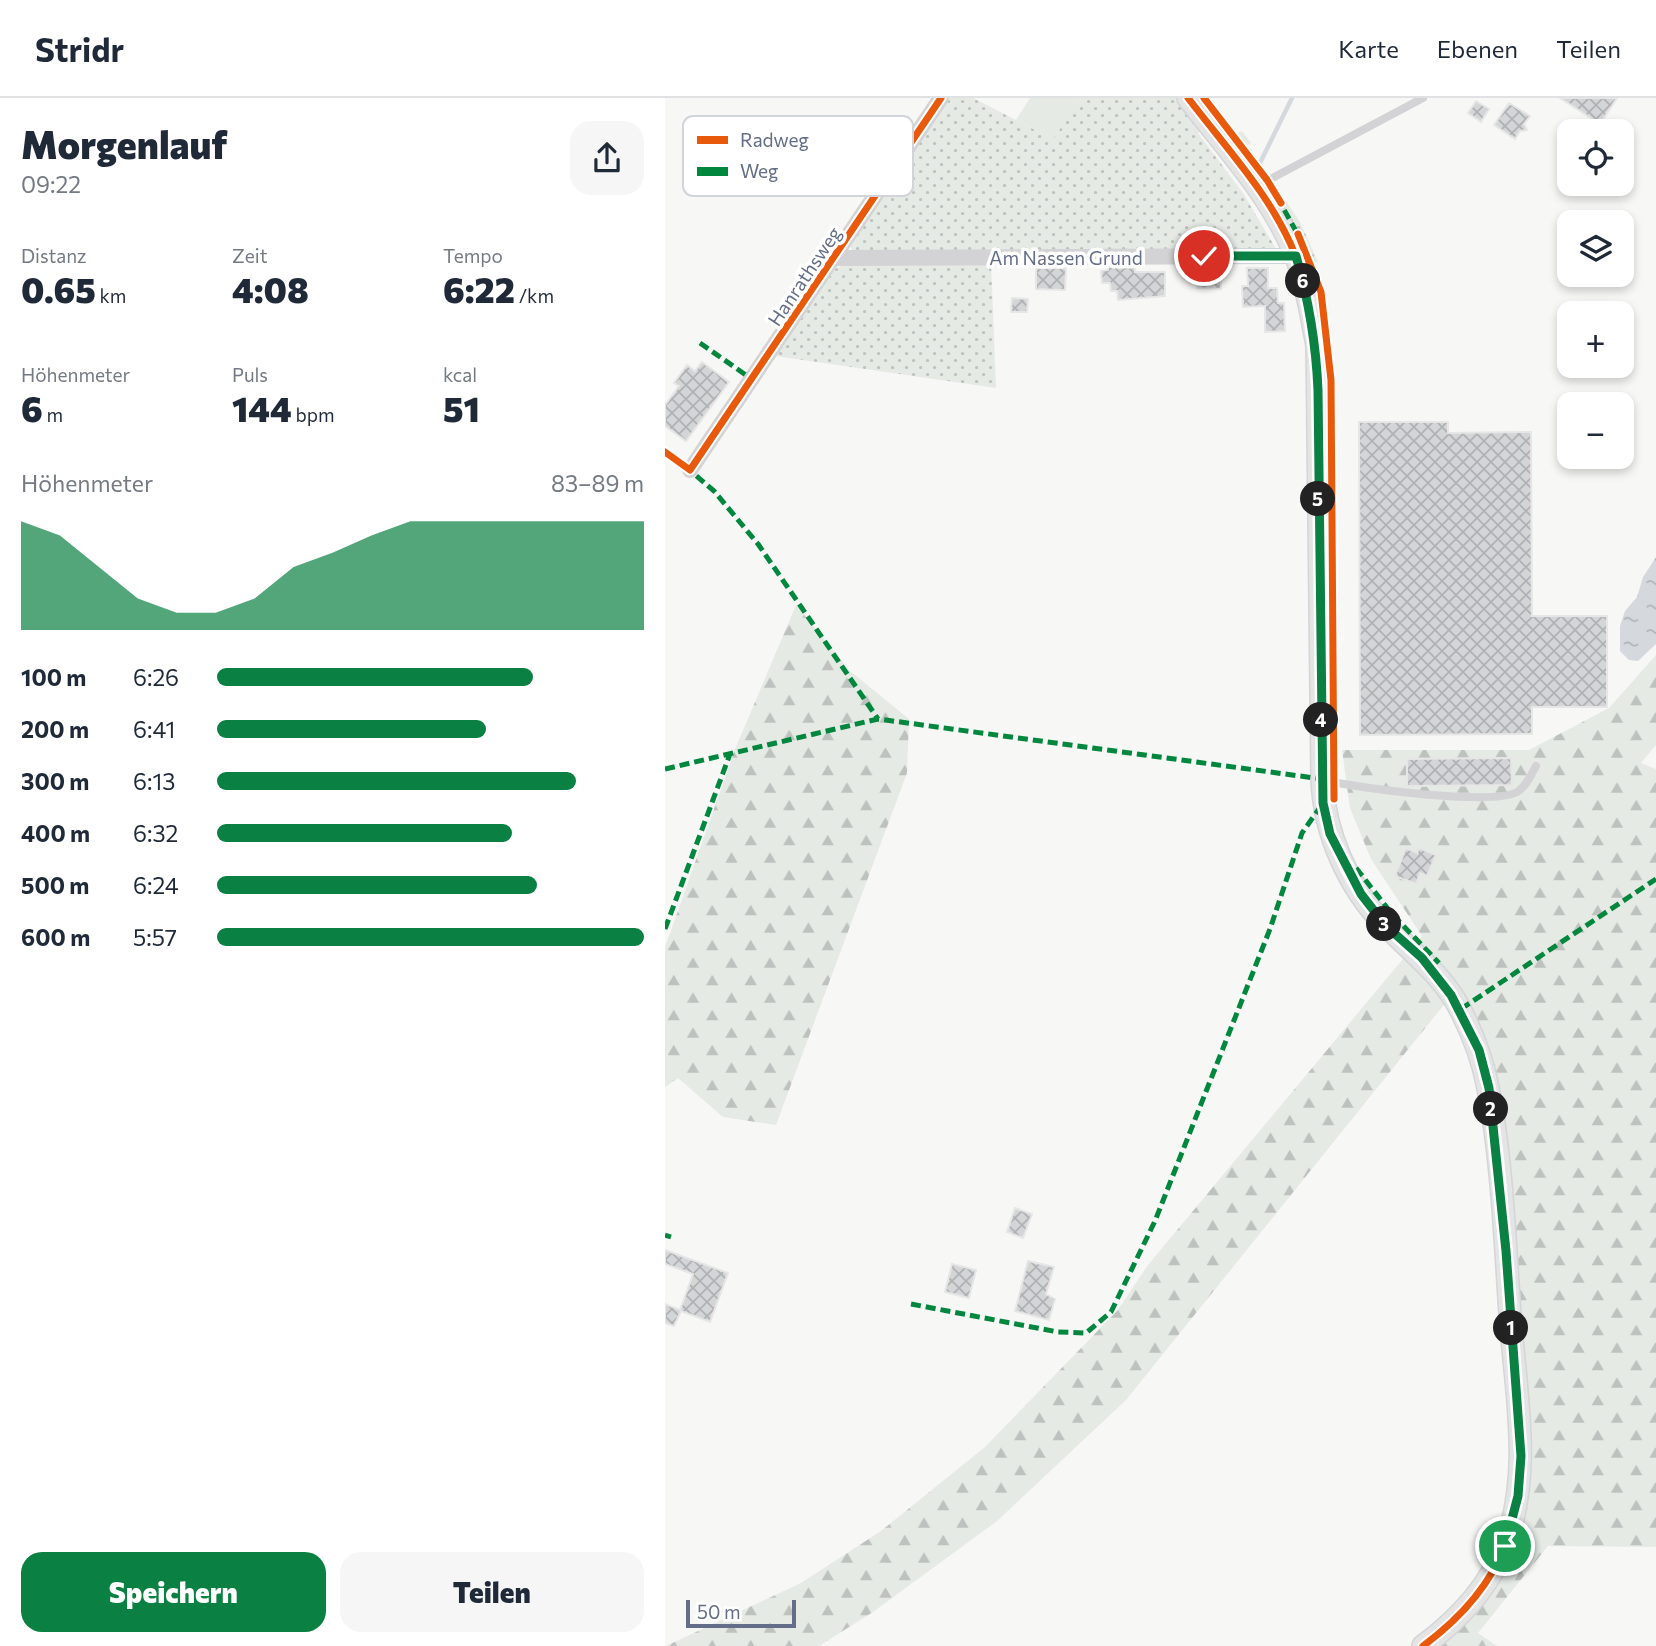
<!DOCTYPE html>
<html lang="de">
<head>
<meta charset="utf-8">
<style>
  :root { --surface:#fff; --page:#f6f6f7; --text:#1f2937; --muted:#747a83; --line:#e0e1e3; --accent:#0b8043 }
  body { margin:0; font-family:Commissioner,sans-serif; background:var(--page); color:var(--text); height:100vh; display:flex; flex-direction:column; font-size:26px; white-space:nowrap }
  * { box-sizing:border-box; margin:0 }
  p { font-size:23px; color:var(--muted) }
  .icon { flex:none; width:38px; height:38px; fill:none; stroke:currentColor; stroke-width:2; stroke-linecap:round; stroke-linejoin:round }
  .map { position:relative; flex:1; overflow:hidden }
  .sheet { display:flex; flex-direction:column; background:var(--surface); width:665px }
  .sheet>* { flex:none }
  .controls { position:absolute; left:892px; top:21px; display:grid; gap:14px }
  .controls a { display:grid; place-items:center; width:77px; height:77px; border-radius:14px; background:var(--surface); box-shadow:0 4px 10px #0003; font-size:35px }
  .scale { position:absolute; left:21px; bottom:18px; width:110px; box-sizing:border-box; padding-left:7px; border:4px solid #656e88; border-top:0; font-size:19px; line-height:24px; white-space:nowrap; color:#656e88; -webkit-text-stroke:5px #fff; paint-order:stroke }
  .pin { position:absolute; display:grid; place-items:center; width:60px; height:60px; color:#fff; margin:-30px; border:4px solid #fff; border-radius:50%; box-shadow:0 2px 7px #0007 }
  .km { position:absolute; width:35px; height:35px; margin:-18px; border-radius:50%; background:#222; color:#fff; font-size:19px; line-height:35px; text-align:center }
  .round { display:grid; place-items:center; flex:none; width:74px; height:74px; border-radius:21px; background:var(--page) }
  .summary { display:flex; align-items:center; justify-content:space-between; height:119px; padding:0 21px }
  h1 { font-size:38px; font-weight:800; line-height:52px }
  .figures { display:grid; grid-template-columns:repeat(3,1fr); gap:10px; height:119px; padding:7px 21px }
  .figures div { display:grid; align-content:center }
  .figures b { font-size:35px; font-weight:800 }
  .figures small { font-size:19px; font-weight:400 }
  .figures p { font-size:19px }
  .chart { height:196px; padding:14px 21px }
  .chart p { display:flex; justify-content:space-between }
  .chart svg { width:100%; height:126px; margin-top:7px; fill:var(--accent); opacity:.7 }
  .cta { display:flex; gap:14px; margin-top:auto; padding:14px 21px }
  .cta a { flex:1; height:80px; border-radius:21px; background:var(--accent); color:#fff; font-size:28px; font-weight:800; line-height:80px; text-align:center }
  .cta a+a { background:var(--page); color:var(--text) }
  ul { padding:0 21px; list-style:none; font-size:23px }
  li { display:grid; grid-template-columns:112px 84px 1fr; align-items:center; height:52px }
  li i { height:18px; border-radius:9px; background:var(--accent) }
  header { display:flex; align-items:center; gap:42px; box-sizing:border-box; height:98px; padding:0 35px; background:var(--surface); border-bottom:2px solid var(--line) }
  header strong { font-size:33px }
  nav { display:flex; gap:38px; margin-inline-start:auto; font-size:24px }
  main { display:flex; flex:1; min-height:0 }
  .map>svg:first-child { display:block }
  .grass { fill:url(#grass-dots) }
  .forest { fill:url(#forest-firs) }
  .park { fill:#e5eae4 }
  .water { fill:url(#water-ripples) }
  .lines { fill:none; stroke-linecap:round; stroke-linejoin:round }
  .stream { stroke:#d5d9de; stroke-width:4.5 }
  .building { fill:url(#building-cross-hatch); stroke:#e6e6e6; stroke-width:2 }
  .secondary-casing { stroke:#d3d5d6; stroke-width:24 }
  .lane { stroke:#d3d3d5; stroke-width:8 }
  .street { stroke:#d3d3d5; stroke-width:16 }
  .secondary { stroke:#e4e4e5; stroke-width:21 }
  .quiet { stroke:#00873e; stroke-width:5; stroke-dasharray:10 5; stroke-linecap:butt }
  .cycleway-casing { stroke:#fff; stroke-width:11 }
  .cycleway { stroke:#e8590c; stroke-width:7 }
  .route-casing { stroke:#fff; stroke-width:14 }
  .route { stroke:#0b8043; stroke-width:9 }
  .labels { text-anchor:middle; dominant-baseline:central; stroke-width:7; stroke-linejoin:round; paint-order:stroke }
  .street-label { font-size:19px; fill:#656e88; stroke:#fff }
  .key { fill:#fff; stroke:#d1d4db; stroke-width:2 }
  .key-label { font-size:19px; fill:#656e88 }
</style>
</head>
<body>
<header>
<strong>Stridr</strong>
<nav><a>Karte</a><a>Ebenen</a><a>Teilen</a></nav>
</header>
<main>
<section class="sheet">
<div class="summary"><div><h1>Morgenlauf</h1><p>09:22</p></div><a class="round"><svg class="icon" aria-label="share" viewBox="0 0 24 24"><path d="M12 15V3M7 8l5-5 5 5M5 13v7h14v-7"/></svg></a></div>
<div class="figures">
<div><p>Distanz</p><b>0.65<small> km</small></b></div>
<div><p>Zeit</p><b>4:08</b></div>
<div><p>Tempo</p><b>6:22<small> /km</small></b></div>
</div>
<div class="figures">
<div><p>Höhenmeter</p><b>6<small> m</small></b></div>
<div><p>Puls</p><b>144<small> bpm</small></b></div>
<div><p>kcal</p><b>51</b></div>
</div>
<div class="chart"><p><span>Höhenmeter</span>83–89 m</p>
<svg viewBox="0 0 160 44" preserveAspectRatio="none"><path d="M0 44V6L10 11L20 22L30 33L40 38L50 38L60 33L70 22L80 17L90 11L100 6L110 6L120 6L130 6L140 6L150 6L160 6V44z"/></svg>
</div>
<ul>
<li><b>100 m</b>6:26<i style="width:74%"></i></li>
<li><b>200 m</b>6:41<i style="width:63%"></i></li>
<li><b>300 m</b>6:13<i style="width:84%"></i></li>
<li><b>400 m</b>6:32<i style="width:69%"></i></li>
<li><b>500 m</b>6:24<i style="width:75%"></i></li>
<li><b>600 m</b>5:57<i style="width:100%"></i></li>
</ul>
<div class="cta"><a>Speichern</a><a>Teilen</a></div>
</section>
<div class="map">
<svg width="991" height="1548" viewBox="0 0 991 1548">
  <defs>
    <pattern id="grass-dots" width="8" height="8" patternUnits="userSpaceOnUse" patternTransform="scale(1.75)"><rect width="8" height="8" fill="#e5eae4"/><path d="M2 2h.1M6 6h.1" fill="none" stroke="#bdc2bf" stroke-width="1.8" stroke-linecap="round"/></pattern>
    <pattern id="forest-firs" width="22" height="20" patternUnits="userSpaceOnUse" patternTransform="scale(1.75)"><rect width="22" height="20" fill="#e5eae4"/><path d="M5 1l3.5 6h-7zM16 11l3.5 6h-7z" fill="#bdc2bf"/></pattern>
    <pattern id="water-ripples" width="26" height="14" patternUnits="userSpaceOnUse" patternTransform="scale(1.75)"><rect width="26" height="14" fill="#d5d9de"/><path d="M2 4q2-2 4 0t4 0M15 11q2-2 4 0t4 0" fill="none" stroke="#b0b4ba"/></pattern>
    <pattern id="building-cross-hatch" width="8" height="8" patternUnits="userSpaceOnUse" patternTransform="scale(1.75)"><rect width="8" height="8" fill="#d4d5d7"/><path d="M0 0l8 8M0 8l8-8" fill="none" stroke="#b0b1b4"/></pattern>
  </defs>
  <rect width="100%" height="100%" fill="#f7f7f6"/>
  <path class="grass" d="M283,0H308L388,41L416,0H515L538,30L533,35L578,95L613,154L189,155L185,148Z
    M531,0H546L573,35L577,33L586,45L583,47L635,124L653,164L640,165Z
    M184,164H326L331,290L110,258L170,171Z"/>
  <path class="forest" d="M131,507L185,573L244,621L242,675L111,1027L58,1019L13,980L0,989V849L71,649Z
    M991,557V647L976,665L991,671V1449L883,1448L813,1535L832,1548H768L858,1410L819,947L812,919L797,894L782,903L461,1302L332,1423L208,1514L154,1548H1L136,1485L216,1433L320,1349L452,1213L483,1167L757,838L706,761L685,710L677,652H864L944,610Z"/>
  <path class="park" d="M365,0H416L388,41L351,22Z"/>
  <path class="water" d="M991,453V546L973,563L964,562L955,553V528L960,513L972,499L978,479L991,459Z"/>
  <g class="lines">
    <path class="stream" d="M594,67L627,0"/>
  </g>
  <path class="building" d="M895,0H952L935,26Z
    M811,3L824,11L816,24L803,15Z
    M844,5L865,18L859,26L862,32L855,33L850,41L829,27Z
    M443,169H470V174H500V198L453,202L452,193H446L445,185H437L436,173L443,172Z
    M371,170H401L400,192L371,191Z
    M582,170H603V190H612L613,205H619L620,233L600,234V208L578,209L577,188H583Z
    M532,171H556V191L532,190Z
    M347,200L363,201L362,214H346Z
    M37,264L64,284L21,343L0,328V307L14,288L9,285L22,267L30,273Z
    M694,324H783V335L866,334L867,518H942V609H867V636L695,637Z
    M846,660L847,687L742,688V661Z
    M741,750L752,755L754,750L771,757L762,778L755,775L751,786L730,778Z
    M350,1110L367,1116L358,1140L342,1134Z
    M0,1152L63,1175L45,1224L16,1213L9,1228L0,1225V1206L15,1212L28,1176L0,1166Z
    M363,1163L389,1169L381,1196L390,1201L384,1222L350,1213Z
    M287,1166L311,1172L304,1200L280,1194Z"/>
  <g class="lines">
    <defs>
      <path id="secondary" d="M523,0C561,50 608,99 631,159C642,187 646,218 652,247L657,681C659,735 683,789 721,828C748,855 780,879 797,915C809,939 818,963 823,990C837,1060 840,1144 845,1216C850,1292 868,1374 840,1447C825,1488 793,1522 758,1548"/>
    </defs>
    <use href="#secondary" class="secondary-casing"/>
    <path class="lane" d="M594,87L758,0
      M659,682C692,690 825,708 852,694C861,689 866,677 871,668"/>
    <path class="street" d="M171,160L631,158
      M25,372L276,0"/>
    <use href="#secondary" class="secondary"/>
    <path class="quiet" d="M612,99L636,142
      M35,245L88,282
      M20,368L49,393L93,446L213,621
      M0,671L213,621L657,681
      M691,770L727,816L774,865
      M0,831L65,656
      M796,911L991,781
      M0,1137L6,1139
      M246,1206L393,1234L421,1235L446,1214L490,1123L605,831L637,735L658,705"/>
    <defs>
      <path id="cycleway" d="M523,0C561,50 608,99 631,159C642,187 646,218 652,247L657,681C659,735 683,789 721,828C748,855 780,879 797,915C809,939 818,963 823,990C837,1060 840,1144 845,1216C850,1292 868,1374 840,1447C825,1488 793,1522 758,1548
        M539,0L602,82L616,105
        M633,136L656,194L666,282L669,701
        M0,354L25,372L276,0"/>
    </defs>
    <use href="#cycleway" class="cycleway-casing"/>
    <use href="#cycleway" class="cycleway"/>
  </g>
  <g class="lines">
    <defs>
      <path id="route" d="M539,158H631C644,203 651,245 653,292L658,705L665,736L696,796L720,827L757,860L786,897L814,952L824,990L841,1153L856,1358L853,1398L840,1448"/>
    </defs>
    <use href="#route" class="route-casing"/>
    <use href="#route" class="route"/>
  </g>
  <g class="labels">
    <g class="street-label">
      <text x="401" y="159">Am Nassen Grund</text>
      <text transform="translate(139 178) rotate(-56)">Hanrathsweg</text>
    </g>
  </g>
  <rect x="18" y="18" width="230" height="80" rx="10" class="key"/>
  <rect x="32" y="38" width="31" height="8" fill="#e8590c"/>
  <rect x="32" y="69" width="31" height="9" fill="#00873e"/>
  <g class="key-label">
    <text x="75" y="49">Radweg</text>
    <text x="75" y="80">Weg</text>
  </g>
</svg>
<div class="controls">
<a><svg class="icon" aria-label="locate" viewBox="0 0 24 24"><circle cx="12" cy="12" r="6"/><path d="M12 2v4M12 18v4M2 12h4M18 12h4"/></svg></a>
<a><svg class="icon" aria-label="layers" viewBox="0 0 24 24"><path d="M12 4l9 5-9 5-9-5zM3 14l9 5 9-5"/></svg></a>
<a>+</a>
<a>−</a>
</div>
<div class="scale">50 m</div>
<div class="pin" style="left:840px;top:1448px;background:#1e9e55"><svg class="icon" aria-label="arrive" viewBox="0 0 24 24"><path d="M6 21V4h12l-3 4 3 4H6"/></svg></div>
<div class="pin" style="left:539px;top:158px;background:#d93025"><svg class="icon" aria-label="check" viewBox="0 0 24 24"><path d="M5 12l5 5 9-10"/></svg></div>
<b class="km" style="left:846px;top:1230px">1</b>
<b class="km" style="left:826px;top:1011px">2</b>
<b class="km" style="left:719px;top:826px">3</b>
<b class="km" style="left:656px;top:622px">4</b>
<b class="km" style="left:653px;top:401px">5</b>
<b class="km" style="left:638px;top:183px">6</b>
</div>
</main>
</body>
</html>
